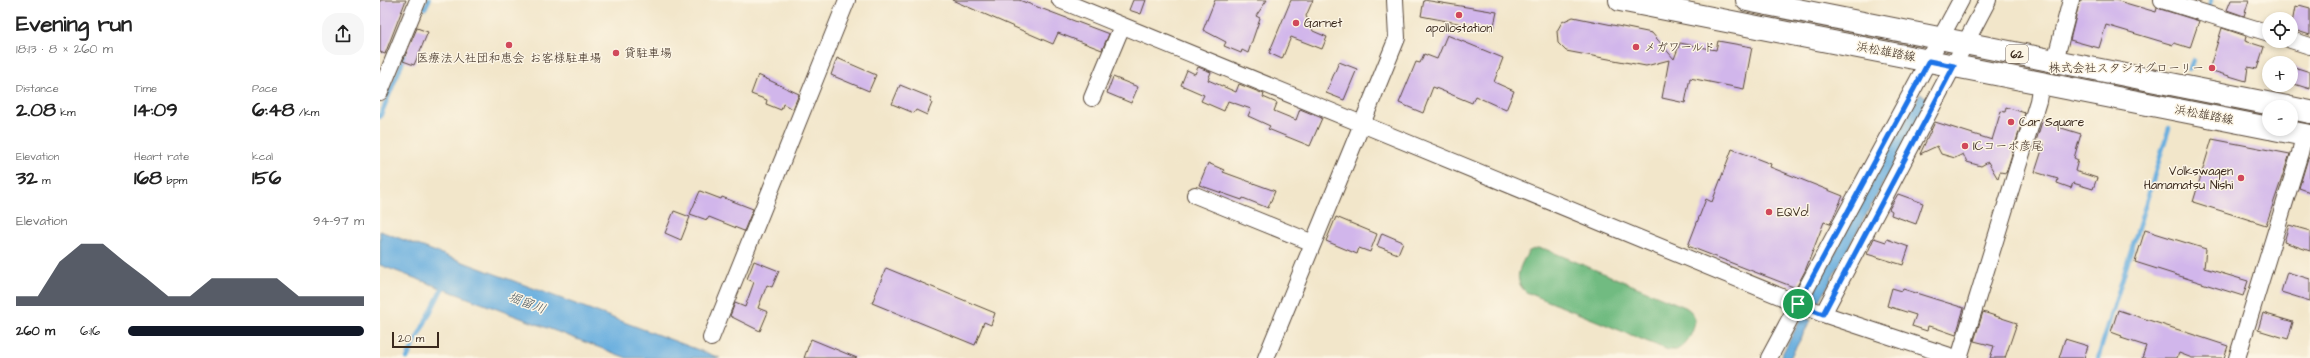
<!DOCTYPE html>
<html lang="en">
<head>
<meta charset="utf-8">
<style>
  :root { --surface:#fff; --page:#f6f6f6; --text:#222; --muted:#767676; --accent:#111827 }
  body { margin:0; font-family:"Architects Daughter","Klee One",sans-serif; background:var(--page); color:var(--text); height:100vh; display:flex; flex-direction:column; font-size:15px; white-space:nowrap }
  * { box-sizing:border-box; margin:0 }
  p { font-size:13px; color:var(--muted) }
  .icon { flex:none; width:22px; height:22px; fill:none; stroke:currentColor; stroke-width:2; stroke-linecap:round; stroke-linejoin:round }
  .map { position:relative; flex:1; overflow:hidden }
  .panel { display:flex; flex-direction:column; background:var(--surface); width:380px }
  .panel>* { flex:none }
  .controls { position:absolute; left:1882px; top:12px; display:grid; gap:8px }
  .controls a { display:grid; place-items:center; width:36px; height:36px; border-radius:50%; background:var(--surface); box-shadow:0 2px 6px #0003; font-size:20px }
  .scale { position:absolute; left:12px; bottom:10px; width:47px; box-sizing:border-box; padding-left:4px; border:2px solid #3b2a1e; border-top:0; font-size:11px; line-height:14px; white-space:nowrap; color:#3b2a1e; -webkit-text-stroke:3px #fcf5e5; paint-order:stroke }
  .pin { position:absolute; display:grid; place-items:center; width:34px; height:34px; color:#fff; margin:-17px; border:2px solid #fff; border-radius:50%; box-shadow:0 1px 4px #0007 }
  .round { display:grid; place-items:center; flex:none; width:42px; height:42px; border-radius:16px; background:var(--page) }
  .overview { display:flex; align-items:center; justify-content:space-between; height:68px; padding:0 16px }
  h1 { font-size:22px; font-weight:800; line-height:30px }
  .stats { display:grid; grid-template-columns:repeat(3,1fr); gap:6px; height:68px; padding:4px 16px }
  .stats div { display:grid; align-content:center }
  .stats b { font-size:20px; font-weight:800 }
  .stats small { font-size:11px; font-weight:400 }
  .stats p { font-size:11px }
  .chart { height:112px; padding:8px 16px }
  .chart p { display:flex; justify-content:space-between }
  .chart svg { width:100%; height:72px; margin-top:4px; fill:var(--accent); opacity:.7 }
  ul { padding:0 16px; list-style:none; font-size:13px }
  li { display:grid; grid-template-columns:64px 48px 1fr; align-items:center; height:30px }
  li i { height:10px; border-radius:5px; background:var(--accent) }
  main { display:flex; flex:1; min-height:0 }
  .map>svg:first-child { display:block }
  .forest { fill:#71bb81; stroke:#567250 }
  .water { fill:#69afdf; stroke:#526c7e }
  .lines { fill:none; stroke-linecap:round; stroke-linejoin:round }
  .stream { stroke:#69afdf; stroke-width:4.5 }
  .building { fill:#d1b6eb }
  .street-casing { stroke:#564638; stroke-width:18 }
  .primary-casing { stroke:#564638; stroke-width:24 }
  .street { stroke:#fff; stroke-width:16 }
  .primary { stroke:#fff; stroke-width:22 }
  .route-casing { stroke:#fff; stroke-width:8 }
  .route { stroke:#1a73e8; stroke-width:5 }
  .poi-dot { fill:#d1495b; stroke:#fcf5e5; stroke-width:1.5 }
  .labels { text-anchor:middle; dominant-baseline:central; stroke-width:3; stroke-linejoin:round; paint-order:stroke }
  .shield { fill:#fcf5e5; stroke:#75675a; stroke-width:1 }
  .shield-label { font-size:11px; font-weight:bold; fill:#3b2a1e }
  .poi-label { font-size:12px; fill:#3b2a1e; stroke:#fcf5e5; text-anchor:start }
  .street-label { font-size:12px; fill:#3b2a1e; stroke:#fcf5e5 }
  .water-label { font-size:13px; font-style:italic; fill:#4b5962; stroke:#fcf5e5 }
</style>
</head>
<body>
<main>
<section class="panel">
<div class="overview"><div><h1>Evening run</h1><p>18:13 · 8 × 260 m</p></div><a class="round"><svg class="icon" aria-label="share" viewBox="0 0 24 24"><path d="M12 15V3M7 8l5-5 5 5M5 13v7h14v-7"/></svg></a></div>
<div class="stats">
<div><p>Distance</p><b>2.08<small> km</small></b></div>
<div><p>Time</p><b>14:09</b></div>
<div><p>Pace</p><b>6:48<small> /km</small></b></div>
</div>
<div class="stats">
<div><p>Elevation</p><b>32<small> m</small></b></div>
<div><p>Heart rate</p><b>168<small> bpm</small></b></div>
<div><p>kcal</p><b>156</b></div>
</div>
<div class="chart"><p><span>Elevation</span>94–97 m</p>
<svg viewBox="0 0 160 44" preserveAspectRatio="none"><path d="M0 44V38L10 38L20 17L30 6L40 6L50 17L60 27L70 38L80 38L90 27L100 27L110 27L120 27L130 38L140 38L150 38L160 38V44z"/></svg>
</div>
<ul>
<li><b>260 m</b>6:16<i style="width:100%"></i></li>
</ul>
</section>
<div class="map">
<svg width="1930" height="358" viewBox="0 0 1930 358">
  <rect width="100%" height="100%" fill="#fcf5e5"/>
  <filter id="ink" filterUnits="userSpaceOnUse"><feTurbulence type="fractalNoise" baseFrequency=".025" numOctaves="2"/><feDisplacementMap in="SourceGraphic" scale="8" xChannelSelector="R" yChannelSelector="G"/><feConvolveMatrix kernelMatrix="1 2 1 2 8 2 1 2 1" color-interpolation-filters="sRGB"/></filter>
  <filter id="wash" filterUnits="userSpaceOnUse"><feTurbulence type="fractalNoise" baseFrequency=".012" numOctaves="4" result="noise"/><feDisplacementMap in="SourceGraphic" scale="16" xChannelSelector="R" yChannelSelector="G"/><feGaussianBlur stdDeviation="0.9" result="paint"/><feColorMatrix in="noise" values="0 0 0 0 0 0 0 0 0 0 0 0 0 0 0 0 0 1.4 0 .05"/><feComposite in="paint" operator="in"/></filter>
  <g filter="url(#wash)">
    <rect width="100%" height="100%" fill="#f2e6ca"/>
    <path class="forest" d="M1157,248L1165,249L1305,307C1307,308 1311,311 1312,313C1320,324 1307,346 1296,350H1288L1146,292C1132,280 1140,265 1149,251Z"/>
    <path class="water" d="M1540,94L1549,98L1439,302L1431,298Z
      M0,231L332,355L340,358H247L0,265Z
      M1422,317L1431,320L1410,358H1400Z"/>
    <g class="lines">
      <path class="stream" d="M45,8L49,0
        M1829,8L1831,0
        M1809,70L1813,60
        M0,117L25,56
        M27,358L64,285
        M1718,358L1789,128"/>
    </g>
    <g id="blocks">
      <path class="building" d="M0,0H26L5,54L0,52Z
        M572,0H639L729,34L722,50L678,33L673,44Z
        M753,0H766L761,14L749,10Z
        M835,0H887L876,16L880,18L868,53L862,50L861,53L844,46L846,42L823,30Z
        M911,0H933L926,16L933,31L947,37L942,49L911,37L902,59L889,53Z
        M1044,0L1117,12L1113,30L1041,16Z
        M1700,0H1735L1776,12L1777,8L1819,21L1810,48L1794,43L1793,45L1726,25L1719,48L1690,40Z
        M1851,0H1869L1864,16L1847,10Z
        M1919,5L1930,8V35L1911,29L1915,7L1918,8Z
        M1193,17L1272,33L1294,59L1300,43L1336,50L1338,41L1372,47L1364,89L1310,78L1305,103L1282,98L1289,60L1266,66L1186,51L1178,43L1177,31L1182,22Z
        M37,28L48,32L34,65L23,61Z
        M1842,28L1866,36L1865,41L1884,47L1877,69L1868,67L1866,81L1829,70Z
        M1067,35L1123,58L1114,82L1134,91L1126,110L1095,96L1092,103L1053,87L1043,113L1019,103L1036,62L1040,63L1044,54L1057,59Z
        M457,58L496,75L489,91L451,75Z
        M959,62L977,69L964,100L946,93Z
        M1911,66L1930,72V89L1911,83Z
        M818,67L831,72L828,80L856,92L859,84L884,94L883,97L897,103L894,111L916,120L920,109L942,118L930,146L888,129L890,126L868,116L871,109L848,101L844,111L821,101L824,95L801,85L807,70L815,74Z
        M378,75L419,94L413,109L403,104L401,110L386,104L387,100L371,94Z
        M733,77L758,87L751,103L727,93Z
        M520,85L552,98L550,102L552,103L547,115L536,110L534,113L512,104Z
        M1626,107L1645,113L1626,173L1620,172L1618,179L1608,162L1601,166L1587,162L1583,154L1575,158L1561,154L1557,146L1540,154L1555,122L1612,140L1621,111L1625,112Z
        M1662,122L1701,134L1694,158L1698,160L1695,171L1717,178L1713,189L1693,183L1691,188L1677,183L1678,179L1655,172L1664,144L1656,141Z
        M1832,139L1910,154L1886,225L1813,202Z
        M1352,149L1391,164L1390,167L1463,196L1450,224L1444,222L1425,271L1416,288L1308,246L1326,199L1332,202Z
        M1928,158H1930V192L1919,188Z
        M828,163L844,170L843,172L895,191L888,208L863,198L862,200L819,185Z
        M320,191L341,199L342,197L373,209L364,231L329,217L327,220L310,214Z
        M1518,194L1543,203L1536,224L1511,215L1512,211L1509,209Z
        M294,211L310,217L301,240L285,233Z
        M956,217L997,234L990,252L979,248L977,254L946,241Z
        M1909,225L1930,231V251L1904,242Z
        M1765,230L1826,249L1824,268L1868,281L1863,296L1755,262Z
        M1002,233L1023,242L1018,254L997,246Z
        M1494,238L1506,242L1507,239L1529,247L1523,265L1487,254Z
        M374,261L399,271L392,287L387,285L378,308L388,312L380,331L350,316L355,303L365,307L374,282L367,279Z
        M506,268L615,313L611,325L604,322L595,345L492,303Z
        M1907,272L1930,279V301L1901,292Z
        M1512,288L1522,291L1523,289L1584,308L1576,335L1553,327L1548,326L1547,331L1532,326L1536,315L1507,306Z
        M1738,310L1848,346L1844,358H1812L1799,353L1797,358H1762L1766,346L1741,338L1742,336L1731,332Z
        M1603,312L1637,323L1625,358H1610L1614,346L1594,341Z
        M1883,313L1913,322L1908,339L1878,330Z
        M431,339L477,358H424Z
        M1685,339L1708,346L1704,358H1679Z"/>
    </g>
  </g>
  <g filter="url(#ink)">
    <use href="#blocks" fill-opacity="0" stroke="#564638" stroke-width="1"/>
    <g class="lines">
      <defs>
        <path id="street" d="M680,0L982,124L1017,38L1015,0
          M1782,0L1889,33
          M1911,40L1930,46
          M1675,61L1691,0
          M0,92L38,0
          M712,98L742,26
          M815,195L933,243
          M1443,314L1608,0
          M331,338L467,0
          M886,358L982,124L1443,314L1576,358
          M1389,358L1581,0
          M1579,358L1658,101L1661,83
          M1857,358L1920,153L1924,135"/>
        <path id="primary" d="M1240,0L1889,128
          M1367,0L1907,107
          M1911,108L1930,112
          M1894,129L1930,136"/>
      </defs>
      <use href="#street" class="street-casing"/>
      <use href="#primary" class="primary-casing"/>
      <use href="#street" class="street"/>
      <use href="#primary" class="primary"/>
    </g>
  </g>
  <g class="lines" filter="url(#ink)">
    <defs>
      <path id="route" d="M1549,61L1574,66L1443,314L1418,304Z"/>
    </defs>
    <use href="#route" class="route-casing"/>
    <use href="#route" class="route"/>
  </g>
  <g class="poi-dot">
    <circle cx="1079" cy="15" r="4"/>
    <circle cx="916" cy="23" r="4"/>
    <circle cx="129" cy="45" r="4"/>
    <circle cx="1256" cy="47" r="4"/>
    <circle cx="236" cy="53" r="4"/>
    <circle cx="1832" cy="68" r="4"/>
    <circle cx="1631" cy="122" r="4"/>
    <circle cx="1585" cy="146" r="4"/>
    <circle cx="1861" cy="178" r="4"/>
    <circle cx="1389" cy="212" r="4"/>
  </g>
  <g class="labels">
    <rect class="shield" x="1626" y="45" width="22" height="18" rx="3"/>
    <g class="shield-label">
      <text x="1637" y="54">62</text>
    </g>
    <g class="poi-label">
      <text x="924" y="23">Garnet</text>
      <text x="1079" y="28" text-anchor="middle">apollostation</text>
      <text x="1264" y="47">メガワールド</text>
      <text x="244" y="53">貸駐車場</text>
      <text x="129" y="58" text-anchor="middle">医療法人社団和恵会 お客様駐車場</text>
      <text x="1824" y="68" text-anchor="end">株式会社スタジオグローリー</text>
      <text x="1639" y="122">Car Square</text>
      <text x="1593" y="146">ICコーポ彦尾</text>
      <text x="1853" y="171" text-anchor="end">Volkswagen<tspan x="1853" dy="14">Hamamatsu Nishi</tspan></text>
      <text x="1397" y="212">EQVo!</text>
    </g>
    <g class="street-label">
      <text transform="translate(1506 52) rotate(11)">浜松雄踏線</text>
      <text transform="translate(1824 115) rotate(11)">浜松雄踏線</text>
    </g>
    <g class="water-label">
      <text transform="translate(147 303) rotate(21)">堀留川</text>
    </g>
  </g>
</svg>
<div class="controls">
<a><svg class="icon" aria-label="locate" viewBox="0 0 24 24"><circle cx="12" cy="12" r="6"/><path d="M12 2v4M12 18v4M2 12h4M18 12h4"/></svg></a>
<a>+</a>
<a>−</a>
</div>
<div class="scale">20 m</div>
<div class="pin" style="left:1418px;top:304px;background:#1e9e55"><svg class="icon" aria-label="arrive" viewBox="0 0 24 24"><path d="M6 21V4h12l-3 4 3 4H6"/></svg></div>
</div>
</main>
</body>
</html>
